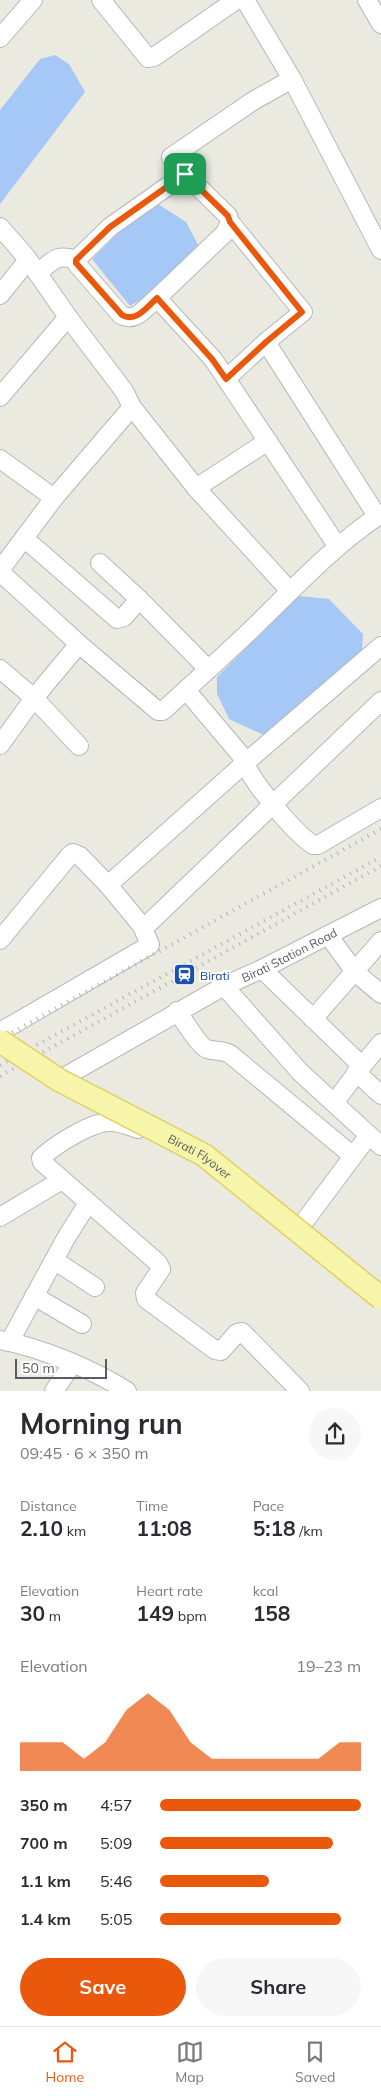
<!DOCTYPE html>
<html lang="en">
<head>
<meta charset="utf-8">
<style>
  :root { --surface:#fff; --page:#f7f7f7; --text:#2b2b33; --muted:#7c7c81; --line:#e1e1e2; --accent:#ea580c }
  body { margin:0; font-family:Mulish,sans-serif; background:var(--page); color:var(--text); height:100vh; display:flex; flex-direction:column; font-size:19px; white-space:nowrap }
  * { box-sizing:border-box; margin:0 }
  p { font-size:16px; color:var(--muted) }
  .icon { flex:none; width:28px; height:28px; fill:none; stroke:currentColor; stroke-width:2; stroke-linecap:round; stroke-linejoin:round }
  .map { position:relative; height:1391px; overflow:hidden }
  .side { display:flex; flex-direction:column; background:var(--surface); flex:1 }
  .side>* { flex:none }
  .scale { position:absolute; left:15px; bottom:12px; width:92px; box-sizing:border-box; padding-left:5px; border:2px solid #595b60; border-top:0; font-size:14px; line-height:18px; white-space:nowrap; color:#595b60; -webkit-text-stroke:4px #fff; paint-order:stroke }
  .pin { position:absolute; display:grid; place-items:center; width:42px; height:42px; color:#fff; margin:-21px; border-radius:10px; box-shadow:0 2px 8px #0006 }
  .round { display:grid; place-items:center; flex:none; width:52px; height:52px; border-radius:26px; background:var(--page) }
  .summary { display:flex; align-items:center; justify-content:space-between; height:85px; padding:0 20px }
  h1 { font-size:28px; font-weight:700; line-height:38px }
  .metrics { display:grid; grid-template-columns:repeat(3,1fr); gap:8px; height:85px; padding:5px 20px }
  .metrics div { display:grid; align-content:center }
  .metrics b { font-size:21px; font-weight:700 }
  .metrics small { font-size:14px; font-weight:400 }
  .metrics p { font-size:14px }
  .chart { height:140px; padding:10px 20px }
  .chart p { display:flex; justify-content:space-between }
  .chart svg { width:100%; height:90px; margin-top:5px; fill:var(--accent); opacity:.7 }
  .action { display:flex; gap:10px; margin-top:auto; padding:10px 20px }
  .action a { flex:1; height:58px; border-radius:30px; background:var(--accent); color:#fff; font-size:20px; font-weight:700; line-height:58px; text-align:center }
  .action a+a { background:var(--page); color:var(--text) }
  ul { padding:0 20px; list-style:none; font-size:16px }
  li { display:grid; grid-template-columns:80px 60px 1fr; align-items:center; height:38px }
  li i { height:12px; border-radius:6px; background:var(--accent) }
  .menu { display:flex; justify-content:space-around; align-items:center; height:70px; border-top:1px solid var(--line); background:var(--surface); font-size:14px; color:var(--muted) }
  .menu a { display:grid; justify-items:center; gap:2px }
  .menu .selected { color:var(--accent) }
  .map>svg:first-child { display:block }
  .water { fill:#a6c8f6 }
  .lines { fill:none; stroke-linecap:round; stroke-linejoin:round }
  .minor-casing { stroke:#b6b7bc; stroke-width:20 }
  .minor { stroke:#fff; stroke-width:18 }
  .rail { stroke:#b1b2b2; stroke-width:4; stroke-dasharray:1 6; stroke-linecap:butt }
  .major-bridge-casing { stroke:#e2d062; stroke-width:25; stroke-linecap:butt }
  .major-bridge { stroke:#f6f5aa; stroke-width:22 }
  .route-casing { stroke:#fff; stroke-width:10 }
  .route { stroke:#ea580c; stroke-width:6 }
  .labels { text-anchor:middle; dominant-baseline:central; stroke-width:4; stroke-linejoin:round; paint-order:stroke }
  .street-label { font-size:12px; fill:#595b60; stroke:#fff }
  .transit-label { font-size:12px; fill:#164399; stroke:#fff; text-anchor:start }
</style>
</head>
<body>
<div class="map">
<svg width="381" height="1391" viewBox="0 0 381 1391">
  <rect width="100%" height="100%" fill="#ebeae1"/>
  <path class="water" d="M55,55L69,64L85,92L0,204V110L40,59Z
    M152,200L186,222L203,254L192,268L130,306L92,259Z
    M298,596L329,599L363,634L362,651L266,736L229,719L217,694V677Z"/>
  <g class="lines">
    <defs>
      <g id="minor">
        <path d="M101,0L148,58L154,57L236,0"/>
        <path d="M367,0L381,24"/>
        <path d="M0,38L33,0"/>
        <path d="M292,79L381,250"/>
        <path d="M185,174L110,227L76,260V263L121,315C136,323 146,307 157,298L213,359L338,547"/>
        <path d="M0,227L27,258L68,317L124,391L132,407L54,498L0,570"/>
        <path d="M38,273C53,261 56,253 76,260"/>
        <path d="M0,295L28,260"/>
        <path d="M157,298L225,233L230,222L228,216L185,174L171,157L253,101L292,79L245,0"/>
        <path d="M266,342L377,516"/>
        <path d="M226,379L266,342L303,312L230,222"/>
        <path d="M0,397L68,317"/>
        <path d="M132,407L196,488L290,591"/>
        <path d="M0,459L54,498"/>
        <path d="M196,488L268,441"/>
        <path d="M24,538L117,619L124,617L139,599L208,669"/>
        <path d="M100,563L139,599"/>
        <path d="M0,572L79,644"/>
        <path d="M381,646L245,763C253,784 295,833 313,845H318L381,808"/>
        <path d="M0,669L34,698L79,746"/>
        <path d="M0,745L34,698L79,644L158,711H163C193,683 224,656 253,628C294,588 334,545 381,514"/>
        <path d="M108,885L142,926L147,925L381,701"/>
        <path d="M328,935L355,972L381,994"/>
        <path d="M0,940L70,855L73,853L80,856L108,885L245,763L240,754L186,690"/>
        <path d="M262,969L362,1066L381,1043"/>
        <path d="M224,986L300,1072L381,1146"/>
        <path d="M177,1011C183,1019 199,1046 207,1049C216,1052 221,1049 230,1054L353,1156"/>
        <path d="M313,1019L381,941"/>
        <path d="M0,1032L150,945L142,926"/>
        <path d="M356,1072L381,1095"/>
        <path id="s1" d="M66,1076L224,986L262,969L381,908"/>
        <path d="M334,1103L362,1066"/>
        <path d="M138,1129C129,1126 120,1122 111,1122C92,1121 55,1145 41,1158L42,1162L158,1263L161,1269L145,1293L146,1299L215,1350L221,1351L237,1333L242,1332L300,1391"/>
        <path d="M0,1217L62,1180"/>
        <path d="M304,1222L369,1135"/>
        <path d="M54,1260L95,1287"/>
        <path d="M34,1296L82,1324"/>
        <path d="M0,1340C40,1347 92,1369 127,1391"/>
        <path d="M10,1341L66,1238L88,1203"/>
        <path d="M54,1391L73,1363"/>
      </g>
    </defs>
    <use href="#minor" class="minor-casing"/>
    <use href="#minor" class="minor"/>
    <path class="rail" d="M0,1039L381,829
      M0,1065L381,857
      M0,1076L381,866"/>
    <defs>
      <g id="major-bridge">
        <path id="s2" d="M0,1041L59,1080L204,1155L381,1298"/>
      </g>
    </defs>
    <use href="#major-bridge" class="major-bridge-casing"/>
    <use href="#major-bridge" class="major-bridge"/>
  </g>
  <g class="lines">
    <defs>
      <path id="route" d="M185,174L228,216L230,222L302,312L266,342L226,379L212,359L157,298C147,307 136,323 122,315L76,263V260L110,227Z"/>
    </defs>
    <use href="#route" class="route-casing"/>
    <use href="#route" class="route"/>
  </g>
  <defs>
    <symbol id="station-square" viewBox="-11 -11 22 22"><rect x="-9" y="-9" width="18" height="18" rx="4" fill="#1a4fb4" stroke="#fff"/><path d="M-3-6H3Q5-6 5-4V2Q5 4 3 4L4.5 6H3L1.5 4h-3L-3 6H-4.5L-3 4Q-5 4-5 2V-4Q-5-6-3-6ZM-3.5-4v3h7v-3ZM-3.5 1v1.5H-2V1ZM2 1v1.5H3.5V1Z" fill="#fff"/></symbol>
  </defs>
  <g fill-rule="evenodd">
    <use href="#station-square" x="172" y="962" width="25" height="25"/>
  </g>
  <g class="labels">
    <g class="street-label">
      <text stroke="none"><textPath href="#s1" startOffset="254">Birati Station Road</textPath></text>
      <text stroke="none"><textPath href="#s2" startOffset="231">Birati Flyover</textPath></text>
    </g>
    <g class="transit-label">
      <text x="200" y="975">Birati</text>
    </g>
  </g>
</svg>
<div class="scale">50 m</div>
<div class="pin" style="left:185px;top:174px;background:#1e9e55"><svg class="icon" aria-label="arrive" viewBox="0 0 24 24"><path d="M6 21V4h12l-3 4 3 4H6"/></svg></div>
</div>
<section class="side">
<div class="summary"><div><h1>Morning run</h1><p>09:45 · 6 × 350 m</p></div><a class="round"><svg class="icon" aria-label="share" viewBox="0 0 24 24"><path d="M12 15V3M7 8l5-5 5 5M5 13v7h14v-7"/></svg></a></div>
<div class="metrics">
<div><p>Distance</p><b>2.10<small> km</small></b></div>
<div><p>Time</p><b>11:08</b></div>
<div><p>Pace</p><b>5:18<small> /km</small></b></div>
</div>
<div class="metrics">
<div><p>Elevation</p><b>30<small> m</small></b></div>
<div><p>Heart rate</p><b>149<small> bpm</small></b></div>
<div><p>kcal</p><b>158</b></div>
</div>
<div class="chart"><p><span>Elevation</span>19–23 m</p>
<svg viewBox="0 0 160 44" preserveAspectRatio="none"><path d="M0 44V30L10 30L20 30L30 38L40 30L50 14L60 6L70 14L80 30L90 38L100 38L110 38L120 38L130 38L140 38L150 30L160 30V44z"/></svg>
</div>
<ul>
<li><b>350 m</b>4:57<i style="width:100%"></i></li>
<li><b>700 m</b>5:09<i style="width:86%"></i></li>
<li><b>1.1 km</b>5:46<i style="width:54%"></i></li>
<li><b>1.4 km</b>5:05<i style="width:90%"></i></li>
</ul>
<div class="action"><a>Save</a><a>Share</a></div>
</section>
<nav class="menu">
<a class="selected"><svg class="icon" aria-label="home" viewBox="0 0 24 24"><path d="M3 11l9-7 9 7M6 9v11h12V9"/></svg>Home</a>
<a><svg class="icon" aria-label="map" viewBox="0 0 24 24"><path d="M3 6l6-2 6 2 6-2v14l-6 2-6-2-6 2zM9 4v14M15 6v14"/></svg>Map</a>
<a><svg class="icon" aria-label="saved" viewBox="0 0 24 24"><path d="M7 4h10v16l-5-4-5 4z"/></svg>Saved</a>
</nav>
</body>
</html>
